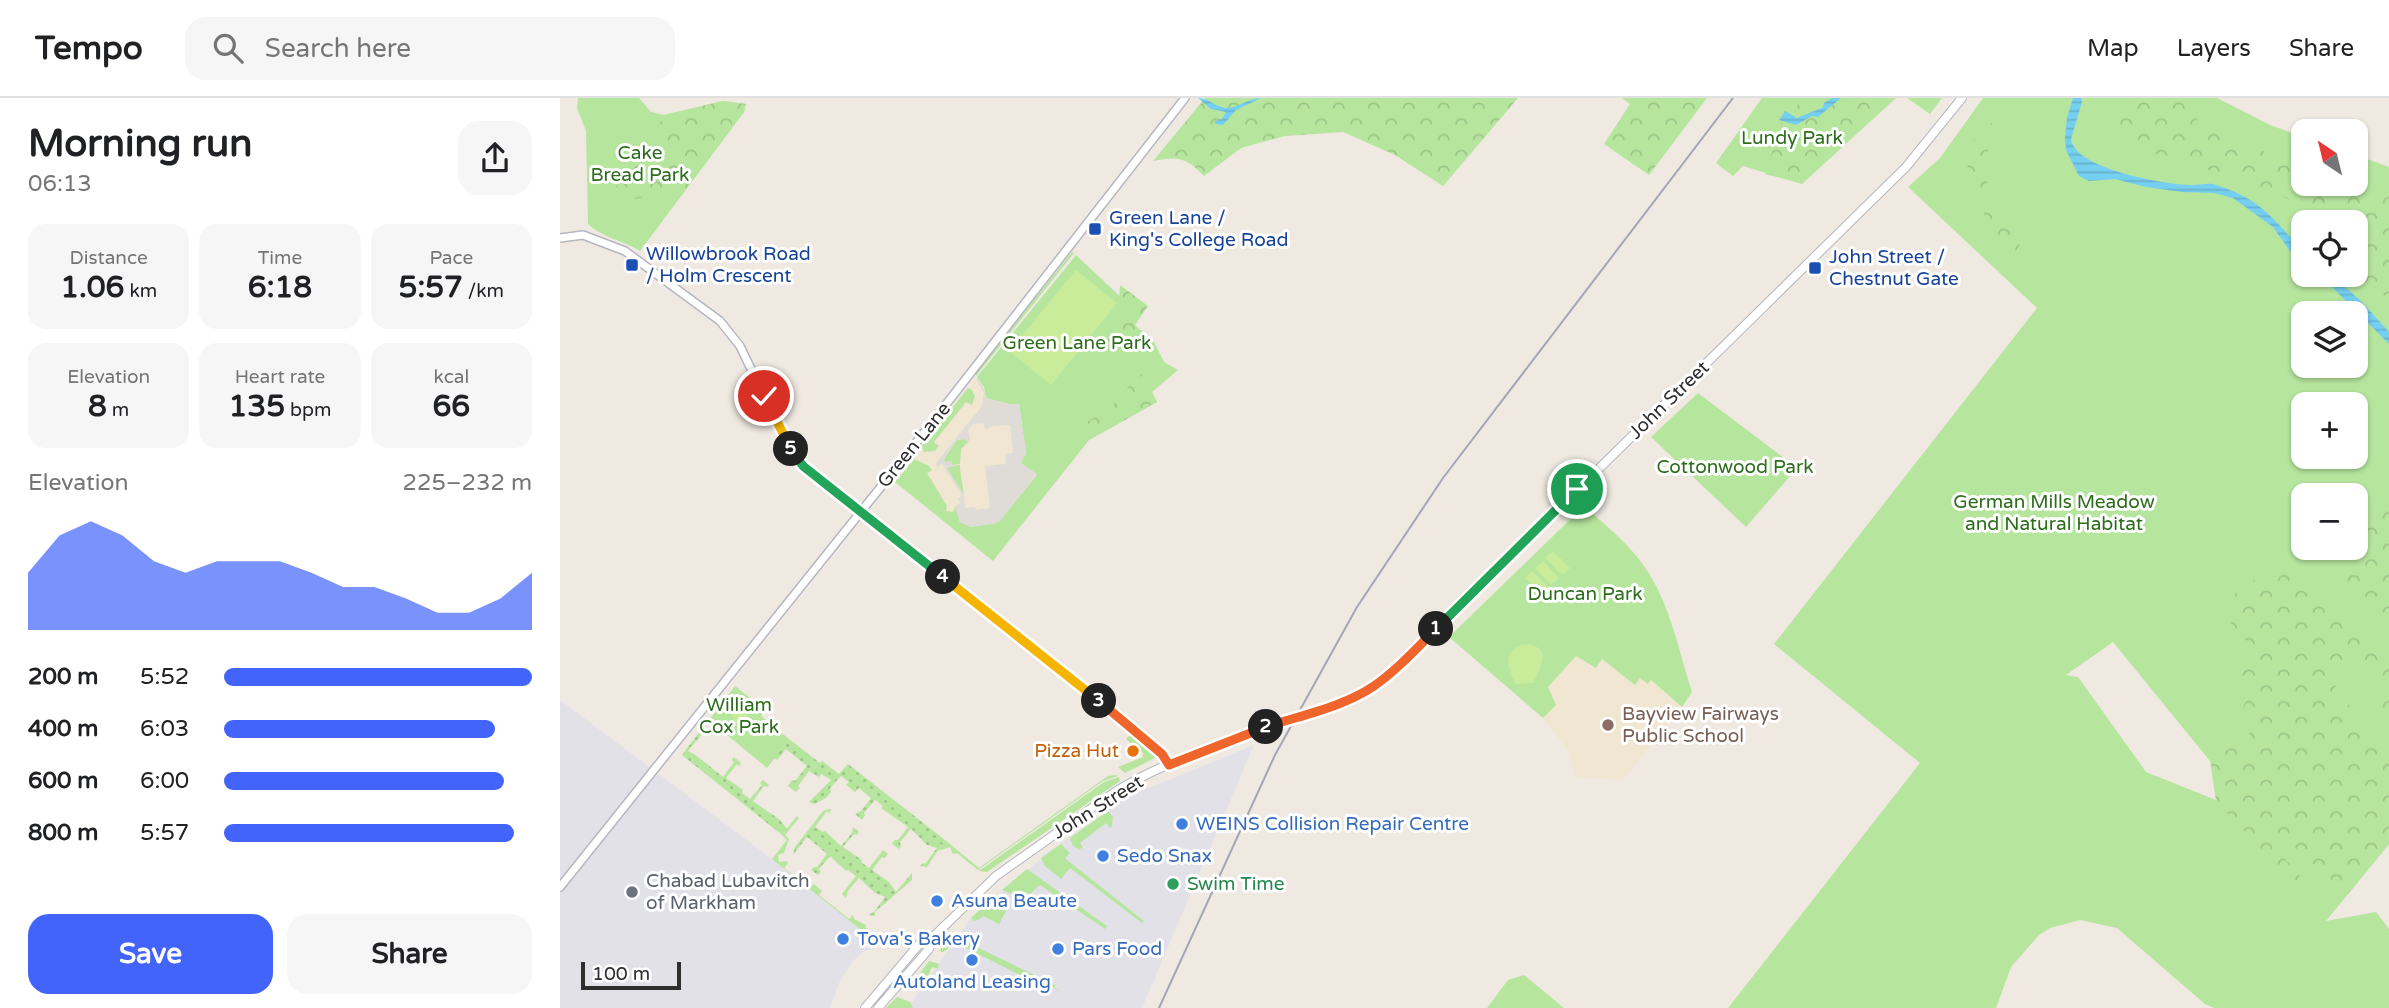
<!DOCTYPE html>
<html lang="en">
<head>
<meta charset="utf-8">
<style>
  :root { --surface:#fff; --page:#f6f6f6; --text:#202124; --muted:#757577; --line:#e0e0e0; --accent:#4264fb }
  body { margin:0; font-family:"Varela Round",sans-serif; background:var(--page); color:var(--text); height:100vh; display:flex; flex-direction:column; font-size:26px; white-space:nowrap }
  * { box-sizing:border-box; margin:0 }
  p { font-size:23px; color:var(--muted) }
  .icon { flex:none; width:38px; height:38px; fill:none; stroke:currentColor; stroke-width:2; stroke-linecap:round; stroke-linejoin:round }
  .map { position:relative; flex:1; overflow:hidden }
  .side { display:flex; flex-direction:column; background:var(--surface); width:560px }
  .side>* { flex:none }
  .needle { width:46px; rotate:325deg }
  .controls { position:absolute; left:1731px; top:21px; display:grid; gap:14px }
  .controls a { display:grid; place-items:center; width:77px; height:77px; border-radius:14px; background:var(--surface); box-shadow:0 2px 5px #0004; font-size:35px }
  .scale { position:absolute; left:21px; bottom:18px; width:100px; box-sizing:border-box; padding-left:7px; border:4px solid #2e2e2e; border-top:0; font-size:19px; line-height:24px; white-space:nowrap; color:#2e2e2e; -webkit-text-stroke:5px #fff; paint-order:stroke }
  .pin { position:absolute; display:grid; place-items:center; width:60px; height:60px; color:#fff; margin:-30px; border:4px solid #fff; border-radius:50%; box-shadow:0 2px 7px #0007 }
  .km { position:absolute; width:35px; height:35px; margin:-18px; border-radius:50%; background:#222; color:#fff; font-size:19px; line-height:35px; text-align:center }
  .round { display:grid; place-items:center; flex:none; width:74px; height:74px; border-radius:21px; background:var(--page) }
  .summary { display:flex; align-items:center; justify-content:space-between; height:119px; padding:0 28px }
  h1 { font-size:38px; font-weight:700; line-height:52px }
  .metrics { display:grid; grid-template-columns:repeat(3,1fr); gap:10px; height:119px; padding:7px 28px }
  .metrics div { display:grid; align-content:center; border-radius:18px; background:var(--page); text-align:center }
  .metrics b { font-size:30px; font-weight:700 }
  .metrics small { font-size:19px; font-weight:400 }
  .metrics p { font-size:19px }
  .chart { height:196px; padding:14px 28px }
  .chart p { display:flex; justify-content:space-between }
  .chart svg { width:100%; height:126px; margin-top:7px; fill:var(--accent); opacity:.7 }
  .button { display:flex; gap:14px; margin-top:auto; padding:14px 28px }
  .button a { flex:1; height:80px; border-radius:21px; background:var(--accent); color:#fff; font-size:28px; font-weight:700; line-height:80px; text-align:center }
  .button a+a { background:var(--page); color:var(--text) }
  ul { padding:0 28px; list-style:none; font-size:23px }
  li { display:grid; grid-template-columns:112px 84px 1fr; align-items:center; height:52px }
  li i { height:18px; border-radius:9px; background:var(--accent) }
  header { display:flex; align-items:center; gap:42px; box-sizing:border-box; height:98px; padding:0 35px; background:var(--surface); border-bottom:2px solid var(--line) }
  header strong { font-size:33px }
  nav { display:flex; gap:38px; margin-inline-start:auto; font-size:24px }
  .search { width:490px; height:63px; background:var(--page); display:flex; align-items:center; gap:18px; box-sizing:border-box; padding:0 24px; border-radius:21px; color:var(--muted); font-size:26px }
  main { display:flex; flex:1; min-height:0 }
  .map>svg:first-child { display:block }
  .industrial { fill:#e3e1e8 }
  .education { fill:#f0e6d1 }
  .grass { fill:#b6e59e; fill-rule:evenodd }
  .forest { fill:url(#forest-crowns) }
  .garden { fill:url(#garden-dots) }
  .pitch { fill:#c9ec9a }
  .plaza { fill:#dfdcd8; fill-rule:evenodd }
  .water { fill:url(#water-rules) }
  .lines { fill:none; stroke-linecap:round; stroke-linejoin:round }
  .tertiary-casing { stroke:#b4b7c1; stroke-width:10 }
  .secondary-casing { stroke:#b4b7c1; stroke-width:10 }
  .tertiary { stroke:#fff; stroke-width:7 }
  .secondary { stroke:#fff; stroke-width:8 }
  .rail { stroke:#a3a6b8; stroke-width:2 }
  .secondary-bridge-casing { stroke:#b4b7c1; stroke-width:10; stroke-linecap:butt }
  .secondary-bridge { stroke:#fff; stroke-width:8 }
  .split-1-casing { stroke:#fff; stroke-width:14 }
  .split-2-casing { stroke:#fff; stroke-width:14 }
  .split-3-casing { stroke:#fff; stroke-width:14 }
  .split-4-casing { stroke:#fff; stroke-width:14 }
  .split-5-casing { stroke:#fff; stroke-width:14 }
  .split-6-casing { stroke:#fff; stroke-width:14 }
  .split-1 { stroke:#22a559; stroke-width:9 }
  .split-2 { stroke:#f0652b; stroke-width:9 }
  .split-3 { stroke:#f0652b; stroke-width:9 }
  .split-4 { stroke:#f5b400; stroke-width:9 }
  .split-5 { stroke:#22a559; stroke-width:9 }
  .split-6 { stroke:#f5b400; stroke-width:9 }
  .transit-dot { fill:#1a4fb4; stroke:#fff; stroke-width:2.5 }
  .education-dot { fill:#8d6e63; stroke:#fff; stroke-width:2.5 }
  .food-dot { fill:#e8710a; stroke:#fff; stroke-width:2.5 }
  .shop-dot { fill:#3f7fe0; stroke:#fff; stroke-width:2.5 }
  .leisure-dot { fill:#2e9e5b; stroke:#fff; stroke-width:2.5 }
  .worship-dot { fill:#6b7280; stroke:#fff; stroke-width:2.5 }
  .labels { text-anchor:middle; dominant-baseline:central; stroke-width:6; stroke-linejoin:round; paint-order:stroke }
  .park-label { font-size:19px; fill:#2c6e1b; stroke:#fff }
  .transit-label { font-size:19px; fill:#164399; stroke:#fff; text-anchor:start }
  .street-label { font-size:19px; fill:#2e2e2e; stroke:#fff }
  .education-label { font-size:19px; fill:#785e54; stroke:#fff; text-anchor:start }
  .food-label { font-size:19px; fill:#c56008; stroke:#fff; text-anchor:end }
  .shop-label { font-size:19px; fill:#366cbe; stroke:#fff; text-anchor:start }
  .worship-label { font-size:19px; fill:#5b616d; stroke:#fff; text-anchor:start }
  .leisure-label { font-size:19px; fill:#27864d; stroke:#fff; text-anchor:start }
</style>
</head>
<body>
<header>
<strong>Tempo</strong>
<div class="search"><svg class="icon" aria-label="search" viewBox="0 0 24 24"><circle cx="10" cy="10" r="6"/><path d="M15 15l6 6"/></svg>Search here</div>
<nav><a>Map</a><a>Layers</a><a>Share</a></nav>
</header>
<main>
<section class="side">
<div class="summary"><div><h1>Morning run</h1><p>06:13</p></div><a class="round"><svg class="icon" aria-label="share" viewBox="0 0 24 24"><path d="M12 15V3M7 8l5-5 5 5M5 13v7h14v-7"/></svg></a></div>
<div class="metrics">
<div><p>Distance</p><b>1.06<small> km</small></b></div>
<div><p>Time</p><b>6:18</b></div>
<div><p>Pace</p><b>5:57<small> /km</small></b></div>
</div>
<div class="metrics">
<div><p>Elevation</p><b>8<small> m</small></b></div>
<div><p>Heart rate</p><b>135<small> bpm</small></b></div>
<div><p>kcal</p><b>66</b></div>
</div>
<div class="chart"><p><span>Elevation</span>225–232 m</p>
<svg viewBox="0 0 160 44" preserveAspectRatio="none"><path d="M0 44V24L10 11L20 6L30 11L40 20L50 24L60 20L70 20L80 20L90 24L100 29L110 29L120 33L130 38L140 38L150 33L160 24V44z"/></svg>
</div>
<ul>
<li><b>200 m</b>5:52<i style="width:100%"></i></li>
<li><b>400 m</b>6:03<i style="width:88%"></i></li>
<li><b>600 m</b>6:00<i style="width:91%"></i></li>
<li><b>800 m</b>5:57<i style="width:94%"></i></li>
</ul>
<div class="button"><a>Save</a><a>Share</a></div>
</section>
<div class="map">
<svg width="1829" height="910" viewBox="0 0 1829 910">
  <defs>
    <pattern id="forest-crowns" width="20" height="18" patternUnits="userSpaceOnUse" patternTransform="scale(1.75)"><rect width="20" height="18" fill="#b6e59e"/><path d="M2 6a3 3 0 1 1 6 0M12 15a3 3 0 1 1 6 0" fill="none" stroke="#9dc588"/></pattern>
    <pattern id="garden-dots" width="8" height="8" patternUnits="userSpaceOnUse" patternTransform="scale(1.75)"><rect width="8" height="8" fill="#b6e59e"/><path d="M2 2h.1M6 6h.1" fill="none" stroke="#9dc588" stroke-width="1.8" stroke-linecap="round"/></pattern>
    <pattern id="water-rules" width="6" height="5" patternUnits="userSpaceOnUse" patternTransform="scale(1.75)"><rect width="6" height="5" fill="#75cff0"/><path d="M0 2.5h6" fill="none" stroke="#66b2ce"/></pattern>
  </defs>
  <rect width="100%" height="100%" fill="#efe9e1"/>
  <path class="industrial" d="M0,602L212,761L311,840L315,850L304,853L294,862L279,885L270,910H0Z
    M694,647L582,910H348L411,820L491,752L567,699Z"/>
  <path class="education" d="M442,248L529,342L433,463L335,384Z
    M1016,558L1042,561L1075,587L1080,580L1091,582L1122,609L1063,682L1016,679L1007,651L983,620L996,607L988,589Z"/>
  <path class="grass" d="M18,0H79L91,14L104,17L163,3L186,6L184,14L80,153C62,142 43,140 28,126L26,33L17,10Z
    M1202,0H1336L1242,86L1183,68L1173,78L1156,65Z
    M1347,0H1382L1370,16Z
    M1423,0H1657L1710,27L1743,39V86H1796V57L1829,69V746L1766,823L1816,814L1829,831V910H1654L1645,906L1557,830L1520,822L1490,830L1479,837L1451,869L1436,910H1168L1360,665L1214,546L1477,210L1348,89L1380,60ZM1743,124H1796V177H1743ZM1743,215H1796V268H1743ZM1743,306H1796V359H1743ZM1743,397H1796V450H1743ZM1553,544L1650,663L1656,702L1586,674L1518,579L1506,577Z
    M512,154L514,155L416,278V275Z
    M516,157L568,206L569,222L594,244L604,264L618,272L592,294L597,304L529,342L433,463L335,384L354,361L369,368L372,372L367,375L387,408L386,413L393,414L395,408L400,424L411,429L439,423L477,377L461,365L466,355L459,306H449L426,300L424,289L417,279Z
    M408,290L412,292L415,298L412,307L406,304L374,344L379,348L375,353L364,354L361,349Z
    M1138,295L1237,370L1186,429L1091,339Z
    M404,341L408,344L401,351L400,366L392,367L385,364L384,361L397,342Z
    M400,367V371L404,397L386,369Z
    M1024,408C1042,424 1063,441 1078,460C1108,496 1118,550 1132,594L1122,609L1091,582L1088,586L1080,580L1075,587L1042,561L1036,570L1016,558L988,589L996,607L983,620L889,539Z
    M175,588L205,612L201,618L229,641L207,670L149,622Z
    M571,636L592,654L595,660L565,675L558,669L583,659V655L566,641Z
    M555,677L558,678L543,683L418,772L397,755L393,756L390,749L378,753L385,742L419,770L548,678Z
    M559,679L560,683L427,774L419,773L544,684Z
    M548,713L553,719L552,728L550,730L546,725L520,745L523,750L519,751L513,748L510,740Z
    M237,718L239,720L225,737L229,741L224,755L218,757L219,764L226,763L228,765L224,770L250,790L254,786L262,793L259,797L289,821L293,817L294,821L306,827L305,829L308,831L311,840L212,761L227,742L222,737Z
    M501,746L510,755L505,760L507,762L584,823L582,825L510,770L501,781L485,768L481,760Z
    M467,771L547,828L545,831L480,787L470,796L466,795L462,800L442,792Z
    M433,800L445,807L447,811L439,826L423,818L420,821L414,823L411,820Z
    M394,838L495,887V890L502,894L476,882L474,884L396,845L383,854L379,853Z
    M369,863L379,866L378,871L372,869L366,883L372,886L368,893L361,888L357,879Z
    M964,877L1004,910H927L948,882Z
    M337,899L350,904L353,910H326Z"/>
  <path class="forest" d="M645,0H958L883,88L835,57L783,34L725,38L681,50L644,78C626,59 618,58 593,63Z
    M1062,0H1147L1089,77L1044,46L1070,6Z
    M1245,0H1331L1241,85L1205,76L1223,21Z
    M1559,0H1630L1640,29L1678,39L1743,76V86H1761L1782,98L1814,91L1829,92V201L1808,186L1796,172V124H1757C1729,87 1642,73 1599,57C1590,54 1575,52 1568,46C1556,35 1557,14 1559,0Z
    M163,3L186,6L184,14L124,94L74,101L55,90L80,56L96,47L100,25L104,17Z
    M1433,24L1441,31L1426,57L1427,84L1440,121L1461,145L1454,156C1429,125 1390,81 1416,38C1420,32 1428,28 1433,24Z
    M560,187L588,208L575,227L585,236L570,246L562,244L555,250L553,256L544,252L539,243L558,219Z
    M566,273L576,277L583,276L597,304L529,342L518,330L553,307L569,288L564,275Z
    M1825,403L1829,409V537L1777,483L1790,450H1796C1796,430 1810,414 1825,403Z
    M1721,471H1733L1770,504L1829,566V625L1827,627L1820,622L1822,602L1825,595L1803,564H1784L1769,576L1781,597L1829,659V746L1788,796L1726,742L1715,749L1745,784L1737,789L1656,703L1651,663L1689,637L1694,625L1679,616L1693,591L1687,578L1674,580V567L1688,545L1663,516L1667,501L1704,475L1710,479L1719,481Z"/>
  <path class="garden" d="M140,633L143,635L128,653L137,658L163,679L174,664L172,662L174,659L181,665L179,668L177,666L166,680L183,692L182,695L190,701L202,687L200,685L203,682L209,687L207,689L204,688L193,703L220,722L227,731L222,737L122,657Z
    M229,641L260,665L262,663L279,676L288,666L385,742L367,769L360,768L363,765L365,766L377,750L367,747L351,731L340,744L341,748L339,751L332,746L335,742H338L348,729L321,710L323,708L315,702L304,715L305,717L302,722L295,716L301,713L311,700L299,690L295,694L286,687L289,684L281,678L270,690L271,694L266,700L254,706L249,704L271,682L261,676L259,679L249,673L238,688L240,690L236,694L228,688L232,682L235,683L247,668L226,651L217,662L214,660Z
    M269,711H271L269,715L267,713L255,729L263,734L265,733L281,748L292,735L293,729L299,734L297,737L294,736L283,749L302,762L301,764L309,770L323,752L328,756L324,760L322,759L312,772L329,784L336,794L352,775V782L315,814V818L308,817L314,814L325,799L315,795L299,780L288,793L286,800L282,796L296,778L288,772L286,773L270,758L259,771L261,774L258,777L251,772L254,769H257L267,756L247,739L233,757L235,749L263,713Z"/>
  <path class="pitch" d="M516,172L557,205L491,287L449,253Z
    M993,453L1010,470L1002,477L985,460Z
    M983,463L999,480L991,487L975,470Z
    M972,473L989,490L981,497L965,480Z
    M964,546C995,548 980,571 973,585L956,586C948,572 941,552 964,546Z
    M182,606L188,620L176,626L170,612Z"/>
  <path class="plaza" d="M417,279L423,289L426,300L449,306H459L466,355L461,365L477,376L440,423L434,426L411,429L400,424L395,409L401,404L397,401L402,398L382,366L377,369L376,365L422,308L424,294L417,284ZM423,325L426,332L433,328L450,327L453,355L445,356L446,366L425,368L430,410L416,412L415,409L405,410L404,397L387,370L400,366L392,367V363L385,364L384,361L397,342L404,341L408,344L410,342L408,332L413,326Z"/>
  <path class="water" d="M638,0C649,0 655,9 666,10C679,10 689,0 701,0L676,12L663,27L655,26V23L662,21L666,14L651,11Z
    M1272,0H1281L1258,19L1252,18L1236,27L1219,22L1225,13L1237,20L1264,9V5Z
    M1513,0H1521L1522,4L1511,41C1514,71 1607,87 1631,87C1639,87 1646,85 1653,86C1663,89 1674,93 1683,98C1708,110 1723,133 1743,152V163L1733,157L1713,129L1673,100L1654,95L1622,94L1586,89L1555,81L1529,83L1519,78L1506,52L1505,41L1507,20Z
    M1760,177H1771L1800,202L1829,234V246Z"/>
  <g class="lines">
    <defs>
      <path id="tertiary" d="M0,140L23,137L65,153L160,223L180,248L228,348L243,368L571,629L602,656L609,667
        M0,789L352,350L625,0"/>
      <path id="secondary" d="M759,612L806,593L837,569L1346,69L1402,0
        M305,910L361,844L373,839L436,778L546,700C594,667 653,649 707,629
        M318,910L369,851L373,839"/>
    </defs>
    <use href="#tertiary" class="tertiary-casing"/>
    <use href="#secondary" class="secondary-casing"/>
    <use href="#tertiary" class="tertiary"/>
    <use href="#secondary" class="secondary"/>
    <path class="rail" d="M599,910L715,657L797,509L883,380L1173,0"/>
    <defs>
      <path id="secondary-bridge" d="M707,629L759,612"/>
    </defs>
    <use href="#secondary-bridge" class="secondary-bridge-casing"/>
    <use href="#secondary-bridge" class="secondary-bridge"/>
  </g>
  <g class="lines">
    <defs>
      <path id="split-1" d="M876,531L1017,391"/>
      <path id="split-2" d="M706,629C742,617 783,609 814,588C837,572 856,551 876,531"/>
      <path id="split-3" d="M539,603L602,656L609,667L706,629"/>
      <path id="split-4" d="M383,479L539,603"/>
      <path id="split-5" d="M231,351L243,368L383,479"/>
      <path id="split-6" d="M204,298L231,351"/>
    </defs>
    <use href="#split-1" class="split-1-casing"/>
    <use href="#split-2" class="split-2-casing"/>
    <use href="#split-3" class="split-3-casing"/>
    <use href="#split-4" class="split-4-casing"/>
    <use href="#split-5" class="split-5-casing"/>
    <use href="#split-6" class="split-6-casing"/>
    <use href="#split-1" class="split-1"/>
    <use href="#split-2" class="split-2"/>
    <use href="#split-3" class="split-3"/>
    <use href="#split-4" class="split-4"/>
    <use href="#split-5" class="split-5"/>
    <use href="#split-6" class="split-6"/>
  </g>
  <g class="transit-dot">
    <rect x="528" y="124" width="14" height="14" rx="3.5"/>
    <rect x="65" y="160" width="14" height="14" rx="3.5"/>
    <rect x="1248" y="163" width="14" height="14" rx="3.5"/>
  </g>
  <circle class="education-dot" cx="1048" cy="627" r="7"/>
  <circle class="food-dot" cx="573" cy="653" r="7"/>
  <g class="shop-dot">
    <circle cx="622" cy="726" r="7"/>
    <circle cx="543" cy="758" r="7"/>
    <circle cx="377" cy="803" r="7"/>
    <circle cx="283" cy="841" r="7"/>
    <circle cx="498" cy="851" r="7"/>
    <circle cx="412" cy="862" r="7"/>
  </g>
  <circle class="leisure-dot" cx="613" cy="786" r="7"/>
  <circle class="worship-dot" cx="72" cy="794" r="7"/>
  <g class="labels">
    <g class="park-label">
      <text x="1232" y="40">Lundy Park</text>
      <text x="80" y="55">Cake<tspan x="80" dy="22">Bread Park</tspan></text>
      <text x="517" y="245">Green Lane Park</text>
      <text x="1175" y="369">Cottonwood Park</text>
      <text x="1494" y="404">German Mills Meadow<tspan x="1494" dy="22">and Natural Habitat</tspan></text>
      <text x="1025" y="496">Duncan Park</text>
      <text x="179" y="607">William<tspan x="179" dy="22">Cox Park</tspan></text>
    </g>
    <g class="transit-label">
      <text x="549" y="120">Green Lane /<tspan x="549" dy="22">King's College Road</tspan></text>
      <text x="86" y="156">Willowbrook Road<tspan x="86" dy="22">/ Holm Crescent</tspan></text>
      <text x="1269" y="159">John Street /<tspan x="1269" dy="22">Chestnut Gate</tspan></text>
    </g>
    <g class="street-label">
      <text transform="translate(1109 302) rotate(-44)">John Street</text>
      <text transform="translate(354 347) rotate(-51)">Green Lane</text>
      <text transform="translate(538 709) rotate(-32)">John Street</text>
    </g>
    <g class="education-label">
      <text x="1062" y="616">Bayview Fairways<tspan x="1062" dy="22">Public School</tspan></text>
    </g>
    <g class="food-label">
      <text x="559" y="653">Pizza Hut</text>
    </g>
    <g class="shop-label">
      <text x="636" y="726">WEINS Collision Repair Centre</text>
      <text x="557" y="758">Sedo Snax</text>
      <text x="391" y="803">Asuna Beaute</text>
      <text x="297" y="841">Tova's Bakery</text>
      <text x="512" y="851">Pars Food</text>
      <text x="412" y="884" text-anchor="middle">Autoland Leasing</text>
    </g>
    <g class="worship-label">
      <text x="86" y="783">Chabad Lubavitch<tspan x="86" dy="22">of Markham</tspan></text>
    </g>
    <g class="leisure-label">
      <text x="627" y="786">Swim Time</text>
    </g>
  </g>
</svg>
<div class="controls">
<a><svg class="needle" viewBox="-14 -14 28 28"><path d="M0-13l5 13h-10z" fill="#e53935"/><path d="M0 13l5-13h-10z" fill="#757577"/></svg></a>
<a><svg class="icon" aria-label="locate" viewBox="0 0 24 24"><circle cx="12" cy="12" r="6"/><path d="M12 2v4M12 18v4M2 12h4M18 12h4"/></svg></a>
<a><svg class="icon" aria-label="layers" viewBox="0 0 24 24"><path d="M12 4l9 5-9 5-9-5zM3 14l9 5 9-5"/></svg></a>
<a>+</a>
<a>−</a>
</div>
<div class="scale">100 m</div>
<div class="pin" style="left:1017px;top:391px;background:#1e9e55"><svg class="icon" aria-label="arrive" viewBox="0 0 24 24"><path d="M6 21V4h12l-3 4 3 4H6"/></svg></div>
<div class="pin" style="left:204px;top:298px;background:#d93025"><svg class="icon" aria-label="check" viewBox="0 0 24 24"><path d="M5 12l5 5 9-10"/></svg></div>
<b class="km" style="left:876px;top:531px">1</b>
<b class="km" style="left:706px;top:629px">2</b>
<b class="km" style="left:539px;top:603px">3</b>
<b class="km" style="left:383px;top:479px">4</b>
<b class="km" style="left:231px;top:351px">5</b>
</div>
</main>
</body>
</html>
